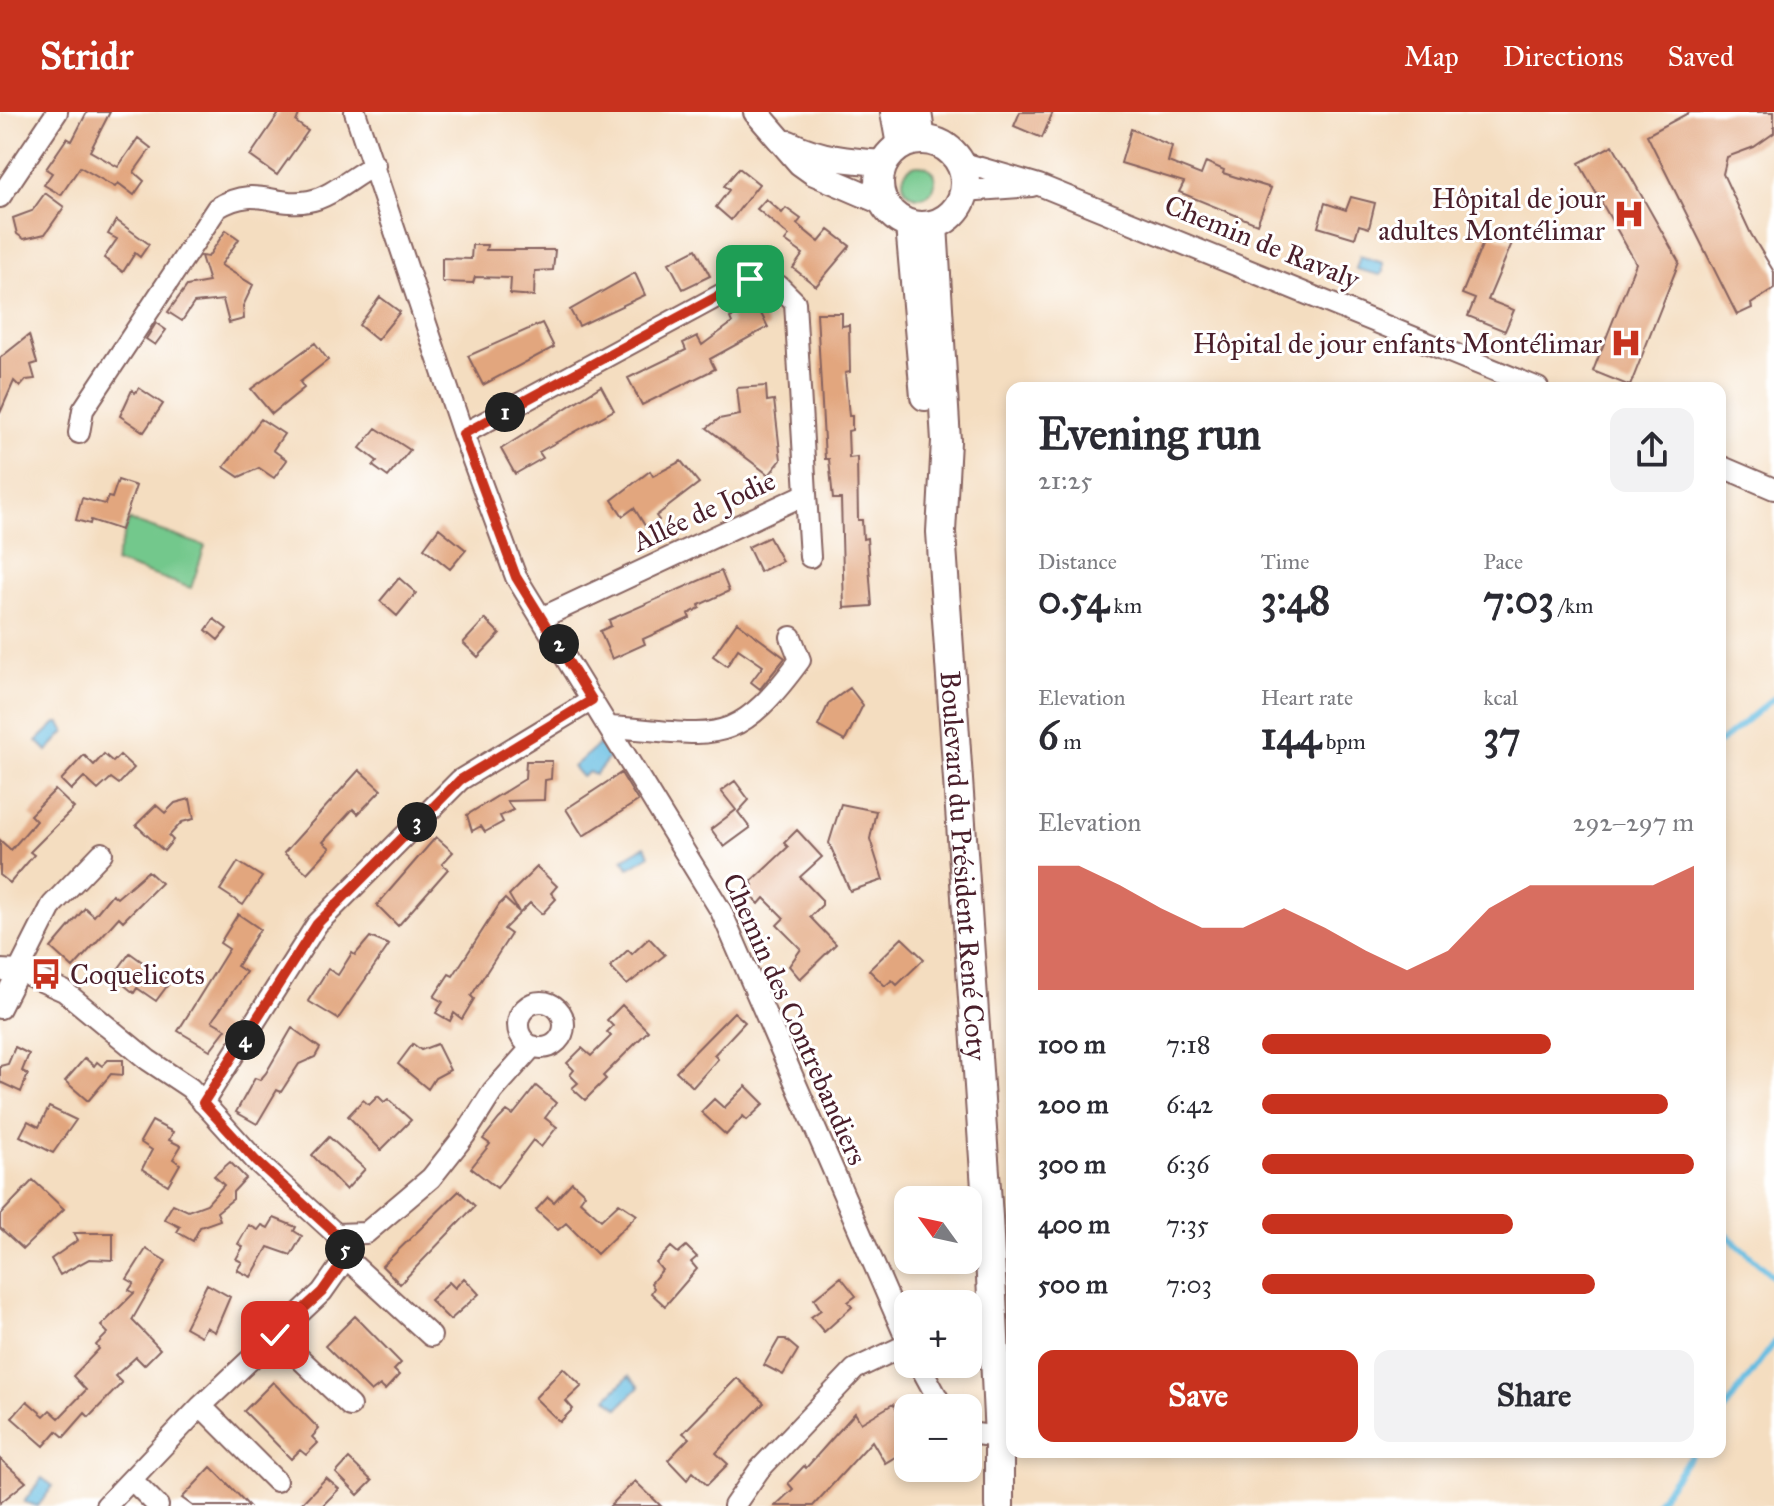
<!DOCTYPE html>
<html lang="en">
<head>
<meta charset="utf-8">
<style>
  :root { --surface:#fff; --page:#f2f2f3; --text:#2b2b33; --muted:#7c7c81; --accent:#c8321e }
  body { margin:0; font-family:"IM FELL Great Primer",serif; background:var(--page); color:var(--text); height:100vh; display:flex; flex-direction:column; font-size:30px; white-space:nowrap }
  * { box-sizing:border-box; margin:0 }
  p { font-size:26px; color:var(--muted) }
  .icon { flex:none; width:44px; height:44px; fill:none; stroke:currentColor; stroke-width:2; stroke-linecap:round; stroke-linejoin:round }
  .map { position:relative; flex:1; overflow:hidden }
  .drawer { position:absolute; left:1006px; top:270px; width:720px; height:1076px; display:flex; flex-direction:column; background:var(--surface); border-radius:16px; box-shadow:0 4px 12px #0003 }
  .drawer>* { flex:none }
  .needle { width:52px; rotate:303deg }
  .controls { position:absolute; left:894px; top:1074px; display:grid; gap:16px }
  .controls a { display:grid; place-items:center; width:88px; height:88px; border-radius:16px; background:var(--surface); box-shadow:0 4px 12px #0003; font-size:40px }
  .pin { position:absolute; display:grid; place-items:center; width:68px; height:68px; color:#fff; margin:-34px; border-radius:16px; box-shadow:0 4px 12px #0006 }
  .km { position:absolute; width:40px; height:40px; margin:-20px; border-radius:50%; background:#222; color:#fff; font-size:22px; line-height:40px; text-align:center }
  .round { display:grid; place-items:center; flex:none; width:84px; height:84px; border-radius:16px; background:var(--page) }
  .head { display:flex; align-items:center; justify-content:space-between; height:136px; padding:0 32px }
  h1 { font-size:44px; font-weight:700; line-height:60px }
  .metrics { display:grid; grid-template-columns:repeat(3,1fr); gap:12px; height:136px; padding:8px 32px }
  .metrics div { display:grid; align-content:center }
  .metrics b { font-size:40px; font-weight:700 }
  .metrics small { font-size:22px; font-weight:400 }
  .metrics p { font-size:22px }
  .chart { height:224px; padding:16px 32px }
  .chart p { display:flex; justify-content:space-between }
  .chart svg { width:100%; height:144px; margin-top:8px; fill:var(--accent); opacity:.7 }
  .primary-button { display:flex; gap:16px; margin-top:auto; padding:16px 32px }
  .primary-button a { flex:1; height:92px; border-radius:16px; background:var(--accent); color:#fff; font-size:32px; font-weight:700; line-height:92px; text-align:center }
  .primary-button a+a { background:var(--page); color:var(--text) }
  ul { padding:0 32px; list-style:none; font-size:26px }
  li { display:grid; grid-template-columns:128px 96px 1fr; align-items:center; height:60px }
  li i { height:20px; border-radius:10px; background:var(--accent) }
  header { display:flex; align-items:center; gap:48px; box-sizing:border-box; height:112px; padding:0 40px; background:var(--accent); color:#fff }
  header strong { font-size:38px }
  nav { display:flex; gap:44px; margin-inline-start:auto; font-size:28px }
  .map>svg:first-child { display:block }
  .green { fill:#73c88c; stroke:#5e745c; stroke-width:2 }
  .water { fill:#64bce1; stroke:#576e86; stroke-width:2 }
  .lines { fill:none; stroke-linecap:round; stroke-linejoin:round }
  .stream { stroke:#64bce1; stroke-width:6 }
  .building { fill:#e2a67e }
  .minor-casing { stroke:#86625f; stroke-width:24 }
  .tertiary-casing { stroke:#86625f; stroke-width:28 }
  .secondary-casing { stroke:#86625f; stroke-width:32 }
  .minor { stroke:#fff; stroke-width:20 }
  .tertiary { stroke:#fff; stroke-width:24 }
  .secondary { stroke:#fff; stroke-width:28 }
  .route-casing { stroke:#fff; stroke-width:16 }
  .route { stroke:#c8321e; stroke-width:10 }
  .labels { text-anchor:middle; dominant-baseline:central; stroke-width:6; stroke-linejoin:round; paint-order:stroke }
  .poi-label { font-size:28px; fill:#4a1f2b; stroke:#fff; text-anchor:end }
  .street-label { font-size:28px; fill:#4a1f2b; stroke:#fff }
</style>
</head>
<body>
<header>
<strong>Stridr</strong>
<nav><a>Map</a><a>Directions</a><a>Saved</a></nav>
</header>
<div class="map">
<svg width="1774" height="1394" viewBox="0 0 1774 1394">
  <rect width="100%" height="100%" fill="#fff"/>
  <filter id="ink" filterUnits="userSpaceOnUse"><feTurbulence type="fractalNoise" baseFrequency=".0125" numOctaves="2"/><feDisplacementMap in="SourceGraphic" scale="16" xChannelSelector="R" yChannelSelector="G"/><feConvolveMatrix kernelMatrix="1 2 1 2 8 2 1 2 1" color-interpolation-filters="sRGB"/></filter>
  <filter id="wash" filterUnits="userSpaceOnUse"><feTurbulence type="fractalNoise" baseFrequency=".006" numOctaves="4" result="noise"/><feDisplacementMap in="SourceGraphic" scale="32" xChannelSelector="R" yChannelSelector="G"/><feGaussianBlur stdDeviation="1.8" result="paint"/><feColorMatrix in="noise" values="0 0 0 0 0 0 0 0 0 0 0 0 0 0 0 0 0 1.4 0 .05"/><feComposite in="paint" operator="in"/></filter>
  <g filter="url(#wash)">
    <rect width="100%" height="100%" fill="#f4ddc0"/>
    <path class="green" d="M903 69a16 16 0 1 1 32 0a16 16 0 1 1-32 0Z
      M129,408L205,434L191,476L115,450Z"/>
    <path class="water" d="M1360,144L1383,151V160L1380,163L1356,157Z
      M56,611H60L65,620L47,639L37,629Z
      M599,632L609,646L595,663L589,660L582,665L573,655Z
      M645,734L650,743L629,756L623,747Z
      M629,1264L639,1275L618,1296L607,1286Z
      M42,1366L53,1374L38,1394L24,1390Z"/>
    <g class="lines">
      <path class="stream" d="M1720,630L1774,586
        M1720,1117L1774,1165
        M1720,1304L1774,1230
        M1654,1394L1694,1340"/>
    </g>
    <g id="blocks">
      <path class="building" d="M87,0H110L90,39L118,55L138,26L151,36L134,60L144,69L134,83L118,71L115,75L80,55L61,83L44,73L52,61L46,57L67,26L72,29Z
        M280,0H300L296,10L308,19L277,63L250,44Z
        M1020,0H1053L1042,26L1014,14Z
        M1690,0H1774V21L1754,35L1727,45L1723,62L1751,122L1774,160V177L1751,192L1752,196L1737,203L1647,23Z
        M1131,17L1172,34L1168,50L1201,63L1206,50L1224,58L1223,61L1271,76L1257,112L1179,80L1184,70L1121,51Z
        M1613,33L1679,150L1630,274L1593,259L1636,151L1579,51Z
        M739,56L759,72L731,108L716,95L729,78L724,74Z
        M45,81L64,95L45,122L24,127L17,122L13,106L32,99Z
        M1351,85L1375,91L1369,116L1359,113L1355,126L1318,115L1325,91L1346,98Z
        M766,87L782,101L786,96L801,107L797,112L819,130L829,118L850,134L816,174L793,156L803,142L785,129L789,124L757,97Z
        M116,108L149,132L140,145L135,141L123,160L104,146L117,127L108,122Z
        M226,118L239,127L221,153L253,173L243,194L244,207L229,211L223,188L194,191L182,209L168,200L187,174L209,170L201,144L208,145Z
        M1487,121L1512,131L1488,188L1514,198L1505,219L1468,204L1475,187L1462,182Z
        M472,133H487L486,138H555L553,158L535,159L534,184L510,182L511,166L475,165L473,171L442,170V146L471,147Z
        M696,137L710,164L683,177L669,151Z
        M635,161L645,183L579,214L570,198Z
        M380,185L400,200L377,228L359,213Z
        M756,192L768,215L710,247L715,257L642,293L628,266L686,238L683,231L697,224L702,233L732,211L730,206Z
        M817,201H842V214L849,213L850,260L845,261L849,304H852V318L848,319L849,346L857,345L858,408H862L863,427L867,426L872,494L844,496L841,387H833L829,347H825Z
        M156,211L166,218L155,233L146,227Z
        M542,211L554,235L483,273L468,244Z
        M29,223L37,251L31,253L35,267L26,268L20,275L14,269L0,301V246Z
        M315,231L328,248L300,270L304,276L272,302L251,277Z
        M601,274L614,298L539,340L543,346L515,362L501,337Z
        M766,274L767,289L774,288L781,348L769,363L707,316L719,307L740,303L737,276Z
        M139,276L163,292L144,320L120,304L132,278L135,281Z
        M261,307L284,322L273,338L287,348L274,366L259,356L239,365L224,355Z
        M376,316L410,338L388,365L373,354L377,349L360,336Z
        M681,349L699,371L656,404L659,408L647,417L634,396L623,404L612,388L650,359L653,364Z
        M118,368L136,374L121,418L91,408L90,412L76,408L82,386L105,392L108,385L112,386Z
        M439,416L466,438L450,457L424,436Z
        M769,425L782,449L760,460L748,435Z
        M721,459L729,479L699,493L700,496L688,502L690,506L643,527L645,532L612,547L600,519L611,514L609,508Z
        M399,466L416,481L397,504L380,489Z
        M214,507L227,517L218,528L206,518Z
        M485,507L500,522L478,545L463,531Z
        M737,510L785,546L760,577L751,570L763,554L738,537L727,554L713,544Z
        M850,576L863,593L845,629L818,614L829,591Z
        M104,642L113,650L120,643L134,656L119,672L111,666L98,678L84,665L71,678L61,668L84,643L94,653Z
        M526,649H552L551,667L545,668L544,688L507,689L513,698L500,704L503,710L485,720L481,714L472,719L467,703L525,667Z
        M359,658L381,678L358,702L353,697L323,730L330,736L307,761L284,741Z
        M621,661L638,689L583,724L566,697Z
        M735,669L749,688L738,700L750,716L724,735L711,717L736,698L721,679Z
        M55,678L74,696L30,740L34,743L10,771L0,763V728L11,738L36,709L30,703Z
        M190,687L194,707L182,710L169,724L173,728L164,739L136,713L156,693L165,701L175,691Z
        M841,692L876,699L870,727L883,768L850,779L829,731Z
        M797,718L822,745L800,765L822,788V793L810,805L836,832L800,867L789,854L801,837L777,813L784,806L764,786L759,792L747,779L753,773L751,770L788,735L784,731Z
        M436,725L453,740L442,752L448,757L398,814L377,793Z
        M238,750L262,765L243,793L220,778Z
        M537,755L557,774L551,781L556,787L542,802L530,791L504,817L511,822L471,884L474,887L462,907L454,901L450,909L436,901L443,890L434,885L449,862L453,864L499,793L505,787L519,800L509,783Z
        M148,759L161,771L123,809L119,805L73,856L51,836L85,796L94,804L112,782L117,786Z
        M238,802L260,817L237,854L246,860L212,909L226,917L210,938L178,919L229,837L220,831Z
        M370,825L389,833L338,907L308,889L328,857L338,863L352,841L355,843Z
        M649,826L665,843L627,873L610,855L628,838L632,842Z
        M902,826L924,847L897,873L892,868L885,874L869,858Z
        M130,841L170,870L156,889L137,876L134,881L113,864Z
        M622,893L648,919L603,964L606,967L585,988L572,976L578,971L570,963L574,958L567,951L582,936L591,944L611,924L607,920L613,914L607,908Z
        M734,900L745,910L714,943L718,947L693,975L676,959Z
        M292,916L320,936L315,945L299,952L281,980L277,978L257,1012L236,1000L255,966L260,968L266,961Z
        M413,932L421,938L437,932L450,958L435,966L428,977L398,952Z
        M15,935L29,942L22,959L28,962L21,980L0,970V954L8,952Z
        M85,946L94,954L97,950L102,954L108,948H123V963L111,962L88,989L65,969Z
        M536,974L556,991L545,1006L557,1015L541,1035L533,1028L497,1076L471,1056L490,1032L483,1027L499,1007L507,999L513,1003Z
        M746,974L764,992L747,1008L743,1004L726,1023L701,1000L714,987L724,996Z
        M378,984L384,990L388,987L411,1008L381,1038L348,1004L363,988L369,993Z
        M49,995L76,1008L53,1041L20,1024L28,1009L39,1015Z
        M152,1009L173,1020L169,1028L181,1034L173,1047L180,1052L168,1073L142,1057L152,1038L140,1030Z
        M329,1025L365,1057L346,1078L312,1043Z
        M230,1050L246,1066L233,1080V1087L217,1100L220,1108L200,1115L193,1129L177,1120L180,1115L164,1107L173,1092L188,1099L207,1092L224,1073L214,1064Z
        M33,1068L64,1097L23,1137L0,1116V1103Z
        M572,1070L585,1082L580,1089L601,1108L619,1091L637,1103L597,1142L566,1111L558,1118L536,1098L548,1085L554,1090Z
        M459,1079L475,1094L400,1172L382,1154Z
        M274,1106L296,1115L294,1119L302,1124L291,1143L268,1135L251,1165L237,1158L242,1150L236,1147L243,1135L238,1132L249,1113L258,1118L262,1113L268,1116Z
        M74,1121H113V1148L89,1147L60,1163L51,1147L78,1128Z
        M686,1134L697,1145L691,1150L697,1157L665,1194L651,1181L654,1176L651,1171L662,1158L656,1151L671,1135L678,1141Z
        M146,1137L166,1149L132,1208L160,1237L144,1253L136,1245L115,1264L122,1271L89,1305L85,1301L64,1325L57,1319L44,1334L12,1306L27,1289L44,1304L50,1298L59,1306L86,1278L73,1264L99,1237L96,1233L108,1221L101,1214L134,1181L129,1178L134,1171L127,1167Z
        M841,1165L856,1184L848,1190L852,1195L824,1220L811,1205L821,1198L814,1187Z
        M464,1166L479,1182L450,1208L430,1188L449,1170L455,1176Z
        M207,1172L230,1185L215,1220L206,1215L201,1224L185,1215Z
        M355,1204L401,1251L394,1258L399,1263L385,1278L380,1273L371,1280L325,1234Z
        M779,1227H785L798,1238L783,1263L764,1253Z
        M563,1256L582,1274L566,1289L573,1297L560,1310L535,1286Z
        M737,1266L764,1291L716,1341L728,1352L707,1373L693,1360L687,1368L668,1348L689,1326L683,1321Z
        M273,1270L319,1317L312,1325L318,1331L306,1343L300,1338L291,1347L244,1299Z
        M893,1292L908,1316V1329L902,1333L905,1339L885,1351L872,1329L813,1394H775L793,1377L788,1371L804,1354L806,1356L855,1301L861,1311Z
        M0,1347L26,1370L0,1391Z
        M349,1347L372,1369L358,1383L336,1361Z
        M211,1355L226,1370L249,1394H193L182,1386Z
        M326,1366L339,1377L322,1394H299Z
        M635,1369L661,1394H610Z"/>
    </g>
  </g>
  <g filter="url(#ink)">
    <use href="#blocks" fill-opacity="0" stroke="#86625f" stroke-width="2"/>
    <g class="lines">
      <defs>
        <path id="minor" d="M355,0L463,322L516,465L721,799L908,1231
          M960,50L1039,73L1538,276
          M964,79L1032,74
          M0,85L57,0
          M79,321L83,298L217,96C256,72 274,96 309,89C332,85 354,63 375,53
          M463,322L750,167L779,174L795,190L806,382L543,505
          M1720,354L1774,377
          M806,382L810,445
          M609,615C713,621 732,641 800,548L791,525
          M0,858L19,859L64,879L148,948L190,976L256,1049L336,1122L346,1146L322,1180L201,1294L106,1394
          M518 913a23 23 0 1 1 46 0a23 23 0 1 1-46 0Z
          M0,896L52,793L102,741
          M203,991L317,812L460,668L592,588
          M336,1122L366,1121L431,1066L465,1023L493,979L533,934
          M346,1146L431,1224
          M275,1223L350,1294
          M919,1252L943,1296
          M201,1294L276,1369
          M968,1321L999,1325
          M132,1368L158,1394
          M734,1394L759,1358L855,1257L908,1232"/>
        <path id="tertiary" d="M756,0L800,51L814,61L884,91
          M789,31C820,46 850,49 884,51"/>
        <g id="secondary">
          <path d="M895,0L901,33"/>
          <path d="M917,0L921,28"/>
          <circle cx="922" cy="71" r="43"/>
          <path d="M910,113L925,284"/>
          <path id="s1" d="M933,113L946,329L941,420L988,1105L999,1325V1394"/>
        </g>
      </defs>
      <use href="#minor" class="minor-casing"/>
      <use href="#tertiary" class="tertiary-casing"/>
      <use href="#secondary" class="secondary-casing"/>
      <use href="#minor" class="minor"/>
      <use href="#tertiary" class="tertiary"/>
      <use href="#secondary" class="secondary"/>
    </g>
  </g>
  <g class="lines" filter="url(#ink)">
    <defs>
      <path id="route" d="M275,1223L322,1180L346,1146L336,1122L256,1049L203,991L317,812L460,668L592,588L516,465L463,322L750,167"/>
    </defs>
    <use href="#route" class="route-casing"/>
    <use href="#route" class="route"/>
  </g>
  <defs>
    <symbol id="hospital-bare" viewBox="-9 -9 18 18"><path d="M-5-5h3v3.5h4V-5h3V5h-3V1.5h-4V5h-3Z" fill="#c8321e" stroke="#fff" stroke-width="2.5" paint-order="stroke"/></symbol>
    <symbol id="bus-bare" viewBox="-9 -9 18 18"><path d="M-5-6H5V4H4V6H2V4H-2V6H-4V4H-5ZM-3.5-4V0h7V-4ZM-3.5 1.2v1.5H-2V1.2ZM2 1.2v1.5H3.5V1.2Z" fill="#c8321e" stroke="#fff" stroke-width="2.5" paint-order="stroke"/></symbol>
  </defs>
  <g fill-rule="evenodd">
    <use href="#hospital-bare" x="1607" y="80" width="44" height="44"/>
    <use href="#hospital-bare" x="1604" y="209" width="44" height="44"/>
    <use href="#bus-bare" x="24" y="840" width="44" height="44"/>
  </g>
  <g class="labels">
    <g class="poi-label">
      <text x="1605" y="86">Hôpital de jour<tspan x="1605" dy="32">adultes Montélimar</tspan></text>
      <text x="1602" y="231">Hôpital de jour enfants Montélimar</text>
      <text x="70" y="862" text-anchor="start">Coquelicots</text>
    </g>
    <g class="street-label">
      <text transform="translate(1262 130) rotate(22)">Chemin de Ravaly</text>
      <text transform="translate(704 399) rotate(-25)">Allée de Jodie</text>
      <text stroke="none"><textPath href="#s1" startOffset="642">Boulevard du Président René Coty</textPath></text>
      <text transform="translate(795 907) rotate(66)">Chemin des Contrebandiers</text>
    </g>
  </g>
</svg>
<div class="controls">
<a><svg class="needle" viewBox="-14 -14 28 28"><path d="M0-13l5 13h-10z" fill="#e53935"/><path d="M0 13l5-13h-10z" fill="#7c7c81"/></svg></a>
<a>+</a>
<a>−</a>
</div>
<div class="pin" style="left:750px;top:167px;background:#1e9e55"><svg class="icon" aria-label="arrive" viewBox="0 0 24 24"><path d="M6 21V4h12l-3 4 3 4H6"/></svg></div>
<div class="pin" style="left:275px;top:1223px;background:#d93025"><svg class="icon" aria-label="check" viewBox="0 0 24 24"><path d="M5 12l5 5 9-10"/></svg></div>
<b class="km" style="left:505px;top:300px">1</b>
<b class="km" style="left:559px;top:532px">2</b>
<b class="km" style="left:417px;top:710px">3</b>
<b class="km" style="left:245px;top:928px">4</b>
<b class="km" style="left:345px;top:1137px">5</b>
<section class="drawer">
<div class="head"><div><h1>Evening run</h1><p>21:25</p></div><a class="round"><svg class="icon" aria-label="share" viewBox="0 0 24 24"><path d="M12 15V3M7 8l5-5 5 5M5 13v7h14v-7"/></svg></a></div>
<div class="metrics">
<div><p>Distance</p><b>0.54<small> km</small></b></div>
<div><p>Time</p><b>3:48</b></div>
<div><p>Pace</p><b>7:03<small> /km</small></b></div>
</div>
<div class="metrics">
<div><p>Elevation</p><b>6<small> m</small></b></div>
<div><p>Heart rate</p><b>144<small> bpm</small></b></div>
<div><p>kcal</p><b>37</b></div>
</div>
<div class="chart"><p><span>Elevation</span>292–297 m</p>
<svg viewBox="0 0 160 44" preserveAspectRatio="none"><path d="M0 44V6L10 6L20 12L30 19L40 25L50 25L60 19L70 25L80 32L90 38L100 32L110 19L120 12L130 12L140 12L150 12L160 6V44z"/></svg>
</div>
<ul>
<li><b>100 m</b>7:18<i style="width:67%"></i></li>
<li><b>200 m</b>6:42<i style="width:94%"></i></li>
<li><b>300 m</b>6:36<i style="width:100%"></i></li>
<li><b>400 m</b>7:35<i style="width:58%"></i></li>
<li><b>500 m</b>7:03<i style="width:77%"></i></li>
</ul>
<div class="primary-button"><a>Save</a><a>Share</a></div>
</section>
</div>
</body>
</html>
